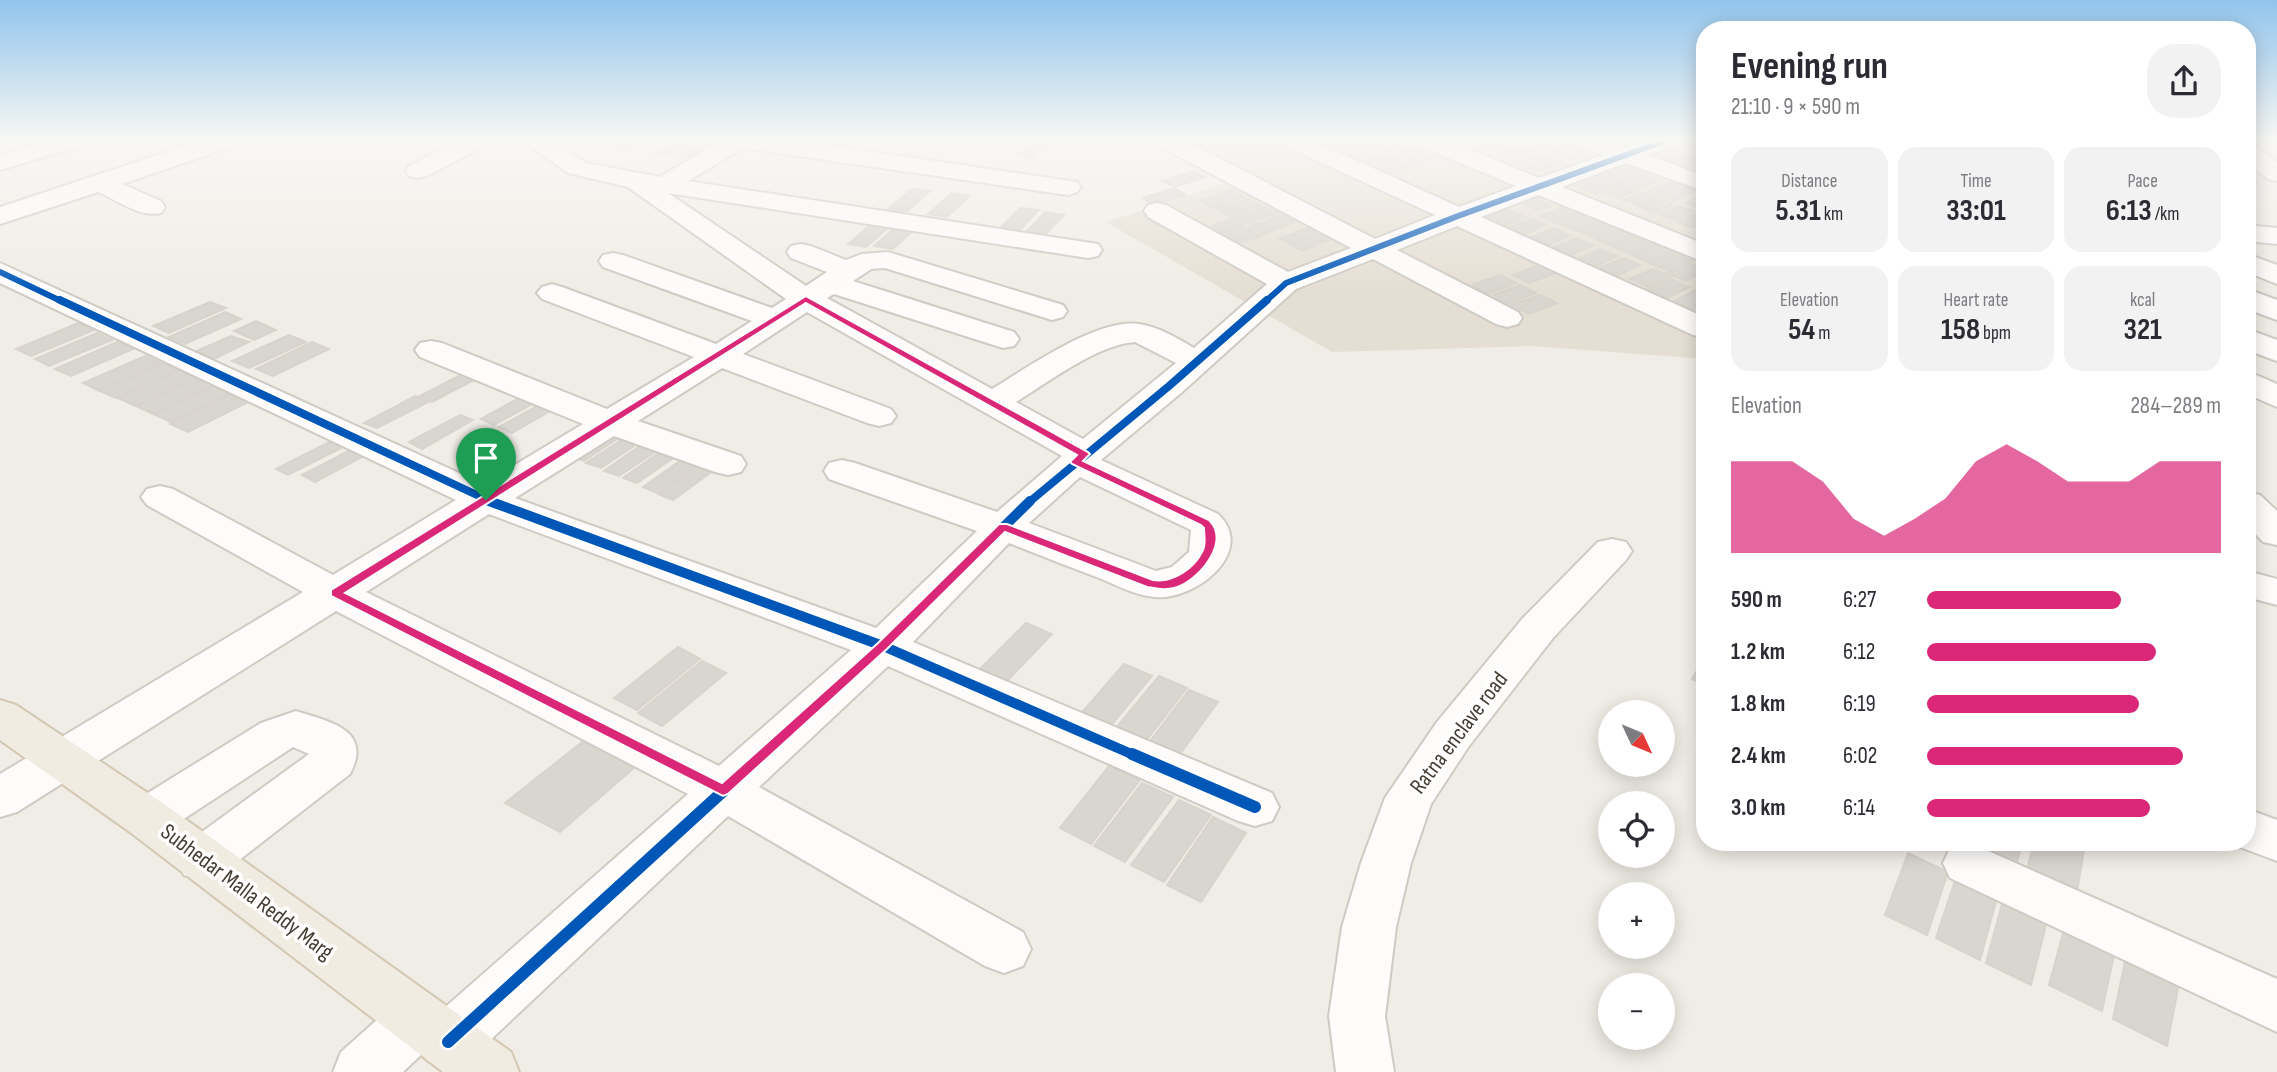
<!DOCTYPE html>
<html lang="en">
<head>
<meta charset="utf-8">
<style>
  :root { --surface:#fff; --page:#f2f2f3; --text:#2b2b33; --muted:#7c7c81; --accent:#db2777 }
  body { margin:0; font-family:"Sofia Sans Condensed",sans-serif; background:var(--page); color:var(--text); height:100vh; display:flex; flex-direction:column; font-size:26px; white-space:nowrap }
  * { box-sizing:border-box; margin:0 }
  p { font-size:23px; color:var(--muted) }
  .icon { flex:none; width:38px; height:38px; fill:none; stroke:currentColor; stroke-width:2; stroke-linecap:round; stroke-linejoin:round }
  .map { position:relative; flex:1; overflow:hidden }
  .sheet { position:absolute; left:1696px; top:21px; width:560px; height:830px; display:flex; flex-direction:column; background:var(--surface); border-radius:28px; box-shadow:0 4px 18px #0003 }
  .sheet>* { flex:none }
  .needle { width:46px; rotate:134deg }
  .controls { position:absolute; left:1598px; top:700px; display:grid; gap:14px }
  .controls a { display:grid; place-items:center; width:77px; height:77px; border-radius:50%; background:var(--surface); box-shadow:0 4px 18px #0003; font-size:35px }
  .pin { position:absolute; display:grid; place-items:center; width:60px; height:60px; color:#fff; margin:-72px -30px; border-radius:50% 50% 50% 0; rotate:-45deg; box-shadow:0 0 7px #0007 }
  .pin .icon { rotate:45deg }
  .round { display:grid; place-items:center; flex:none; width:74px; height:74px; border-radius:28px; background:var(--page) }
  .headline { display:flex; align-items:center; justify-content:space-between; height:119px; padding:0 35px }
  h1 { font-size:38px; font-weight:700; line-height:52px }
  .metrics { display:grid; grid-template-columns:repeat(3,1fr); gap:10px; height:119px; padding:7px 35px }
  .metrics div { display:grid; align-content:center; border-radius:18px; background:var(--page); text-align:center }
  .metrics b { font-size:30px; font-weight:700 }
  .metrics small { font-size:19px; font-weight:400 }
  .metrics p { font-size:19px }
  .chart { height:196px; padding:14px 35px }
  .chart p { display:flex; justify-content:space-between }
  .chart svg { width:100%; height:126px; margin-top:7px; fill:var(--accent); opacity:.7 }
  ul { padding:0 35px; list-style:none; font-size:23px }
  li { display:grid; grid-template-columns:112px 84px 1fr; align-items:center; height:52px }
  li i { height:18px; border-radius:9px; background:var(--accent) }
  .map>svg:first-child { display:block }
  .residential { fill:#e5ded3 }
  .building { fill:#d9d5cf; stroke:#d8d3cc; stroke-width:2 }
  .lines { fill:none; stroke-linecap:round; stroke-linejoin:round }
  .minor-casing { stroke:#cecac4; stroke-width:4 }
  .major-casing { stroke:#d4c8b2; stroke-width:4 }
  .minor { fill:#fdfcfb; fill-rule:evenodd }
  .major { fill:#f1ece2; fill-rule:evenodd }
  .cycleway-far3-casing { stroke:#fff; stroke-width:9 }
  .cycleway-far2-casing { stroke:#fff; stroke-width:11 }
  .cycleway-far1-casing { stroke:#fff; stroke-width:14 }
  .cycleway-casing { stroke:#fff; stroke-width:17 }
  .cycleway-far3 { stroke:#0057b8; stroke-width:6 }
  .cycleway-far2 { stroke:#0057b8; stroke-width:8 }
  .cycleway-far1 { stroke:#0057b8; stroke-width:10 }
  .cycleway { stroke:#0057b8; stroke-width:12 }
  .route { fill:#db2777; stroke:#fff; stroke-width:2; fill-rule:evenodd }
  .labels { text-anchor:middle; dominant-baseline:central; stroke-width:7; stroke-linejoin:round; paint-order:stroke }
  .near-street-label { font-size:23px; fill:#453d33; stroke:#fff }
</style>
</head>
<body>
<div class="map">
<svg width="2277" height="1072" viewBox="0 0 2277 1072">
  <rect width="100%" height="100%" fill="#f0ede6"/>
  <path class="residential" d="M1143,140H1704V359L1533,346L1332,352L1106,222L1233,181Z"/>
  <path class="building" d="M626,140H645L630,149L615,147Z
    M677,140H696L671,156L655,154Z
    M704,140L721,141L693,159L678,157Z
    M1033,140H1052L1034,158L1017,155Z
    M1332,140H1346L1355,144L1334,151L1320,146Z
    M1370,140H1395L1375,148L1363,143Z
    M1493,140H1509L1514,142L1491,151L1479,146Z
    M1538,140H1563V141L1542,149L1529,144Z
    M1570,142L1594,151L1571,160L1547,150Z
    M1399,143L1417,150L1362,166L1342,158Z
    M1522,144L1535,149L1512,157L1499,152Z
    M1661,146L1685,154L1663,164L1639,155Z
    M1417,150L1437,156L1386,175L1362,166Z
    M1536,150L1564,162L1553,166L1525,154Z
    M1523,155L1550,167L1539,171L1511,159Z
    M1686,156L1699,160L1678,169L1665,165Z
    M1701,161L1704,162V170L1694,175L1681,170Z
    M1626,164L1646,173L1596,194L1571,184Z
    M1194,171L1205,177L1174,187L1162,181Z
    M1646,175L1660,180L1642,188L1628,183Z
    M1672,181L1697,190L1675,201L1649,191Z
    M1624,185L1638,190L1619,198L1605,193Z
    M1174,188L1186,195L1154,205L1142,198Z
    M912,189L930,191L906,212L888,209Z
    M1231,190L1244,197L1213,208L1200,201Z
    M1644,192L1658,197L1640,206L1625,200Z
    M952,193L970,196L947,217L928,214Z
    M1703,195L1704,206L1700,208L1685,203Z
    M1533,197L1552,206L1538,210L1518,201Z
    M1248,199L1261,205L1229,216L1216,209Z
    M1659,199L1674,204L1655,213L1640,207Z
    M1501,206L1526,217L1500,228L1475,217Z
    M1678,206L1692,211L1674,220L1659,214Z
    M1265,207L1278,213L1246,224L1233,217Z
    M1563,207L1578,214L1556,223L1540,216Z
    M1020,208L1039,210L1017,233L998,230Z
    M1045,212L1064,215L1043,237L1024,234Z
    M1696,213L1704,216V222L1693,228L1677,222Z
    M1583,214L1599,221L1576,231L1560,224Z
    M1282,215L1295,222L1263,234L1250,226Z
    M1231,219L1244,227L1211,238L1198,231Z
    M1530,219L1546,225L1522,235L1507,228Z
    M875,221L893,224L866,247L848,244Z
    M1601,221L1617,228L1595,238L1578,231Z
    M900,223L918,226L893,249L874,246Z
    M1248,228L1261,236L1228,247L1215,240Z
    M1307,228L1330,240L1317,244L1294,233Z
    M1554,228L1570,236L1546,246L1530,238Z
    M1618,229L1635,236L1613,246L1596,239Z
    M1292,234L1315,246L1302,251L1279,238Z
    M1637,237L1654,244L1631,254L1614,247Z
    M1576,238L1593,245L1569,256L1552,248Z
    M1655,245L1672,252L1650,263L1632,255Z
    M1600,249L1617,256L1594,267L1577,259Z
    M1674,253L1692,261L1669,271L1651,264Z
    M1623,258L1640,265L1617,276L1599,268Z
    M1689,263L1704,269V272L1685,281L1667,273Z
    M1540,265L1556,273L1529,283L1513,275Z
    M1653,269L1671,276L1648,287L1630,279Z
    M1500,275L1516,283L1488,294L1472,285Z
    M1671,279L1689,287L1666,299L1647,290Z
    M1520,285L1536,293L1508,304L1493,295Z
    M1696,290L1704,294V304L1692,310L1673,302Z
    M1540,295L1557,303L1529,314L1512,305Z
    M210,302L226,308L169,333L153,326Z
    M225,312L241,319L185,344L169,337Z
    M256,321L276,330L254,340L234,331Z
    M78,323L94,330L31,356L16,349Z
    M97,333L112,340L49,366L35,359Z
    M289,335L306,342L249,368L232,361Z
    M231,336L249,342L212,360L194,352Z
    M117,342L133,349L71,376L55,369Z
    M312,342L329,349L273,376L256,369Z
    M145,356L161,363L99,391L83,383Z
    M163,363L179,370L116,398L100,391Z
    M181,369L197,377L135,406L118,398Z
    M468,371L480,377L432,402L420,396Z
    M198,377L215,384L153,414L136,406Z
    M216,385L233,392L171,422L153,414Z
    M232,393L250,401L188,432L170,424Z
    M528,393L541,399L494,425L481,419Z
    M415,396L428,402L377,428L364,423Z
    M546,401L559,406L512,433L499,427Z
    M460,415L473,420L422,449L409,442Z
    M608,427L626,433L584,461L566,454Z
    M629,435L643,440L601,468L586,463Z
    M333,440L345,446L288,475L276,469Z
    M646,442L661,448L619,476L604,471Z
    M358,446L371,452L315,482L302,475Z
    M664,449L679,454L637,483L623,478Z
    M684,458L699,463L658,493L643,487Z
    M699,464L714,470L673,500L658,494Z
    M1026,623L1052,634L1005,683L978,671Z
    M678,647L700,659L637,710L614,698Z
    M1704,658V684L1692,679Z
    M702,661L726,673L662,726L638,713Z
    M1124,664L1152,676L1108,729L1079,716Z
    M1159,676L1187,688L1145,742L1115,729Z
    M1189,690L1218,702L1177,758L1147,745Z
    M591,735L642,761L560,832L505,803Z
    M1109,766L1140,780L1091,844L1060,828Z
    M1142,783L1173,797L1125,862L1094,846Z
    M1179,800L1211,815L1164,882L1131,865Z
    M1213,817L1246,833L1201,902L1167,885Z
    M1970,842H2022L2016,866L1969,845Z
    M2034,842H2077L2085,845L2077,891L2027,870Z
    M1908,853L1948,872L1927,935L1885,915Z
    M1957,875L1998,894L1980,960L1936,938Z
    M2004,897L2048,917L2031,985L1986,963Z
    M2065,926L2115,950L2102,1011L2049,985Z
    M2126,957L2179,983L2167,1046L2113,1019Z"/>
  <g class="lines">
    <defs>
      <path id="minor" d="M49,140H88L84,145L0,170V155Z
        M203,140H240L236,145L122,184L161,201L165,207L161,213C140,218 117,200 98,192L0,224V207Z
        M459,140H490L486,145L427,176L418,178L409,176L406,171L409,166Z
        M522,140H551L586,163L660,177L722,140H791L1077,182L1081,187L1077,192L1068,195L743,148L688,181L1098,244L1102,250L1098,256L1088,258L668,193L806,286L827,272L791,258L787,252L791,246L801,244L811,246L846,260L862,254L888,252L1063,305L1067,311L1063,317L1052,320L885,268L871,269L853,281L1014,332L1019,339L1014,346L1003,348L834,294L827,298L992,389C1027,368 1097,318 1139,324C1159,327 1177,338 1194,348L1267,284L1148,217L1144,211L1148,205L1157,203L1166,205L1288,272L1351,248L1157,145L1153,140H1184L1375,239L1435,215L1283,145L1279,140H1311L1459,207L1516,186L1417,145L1413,140H1447L1539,178L1604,155L1578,145L1574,140H1609L1626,147L1644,140H1679L1675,145L1648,155L1704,176V191L1626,163L1562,187L1704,244V262L1538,195L1481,217L1704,317V337L1693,335L1457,226L1397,250L1518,312L1522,318L1518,324L1507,327L1496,324L1373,259L1296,289L1181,393L1101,460L1218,514C1258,552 1194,601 1155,597C1138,596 1120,587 1104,580C1073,568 1041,556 1009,543L913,642L1272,793L1279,807L1272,821L1255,826L1238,821L888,666L759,787L1023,932L1031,949L1023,966L1004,973L985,966L728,816L468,1061L448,1069L428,1061L424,1052L403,1072H333L341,1052L398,1001L418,994L438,1001L442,1010L688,794L336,611L17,812L0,817V774L303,592L147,505L141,497L147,489L160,486L173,489L333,575L456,500L0,283V263L483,484L583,424L420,357L415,350L420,343L431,341L442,343L607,409L694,357L542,299L537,293L542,287L552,284L562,287L716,344L752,321L603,267L599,261L603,255L613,253L623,255L772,308L786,299L628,187L568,173ZM807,312L1062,456L997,512L855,463L842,460L829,463L824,471L829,479L977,531L876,628L515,498L614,436L715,472L728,475L741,472L746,464L741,456L638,421L722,368L867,423L879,426L891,423L896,416L891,409L743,354ZM1135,342L1176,363L1083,439L1016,402C1049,382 1096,345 1135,342ZM1080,477L1191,530L1189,552L1172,567L1156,571L1029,523ZM489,514L851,650L719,766L366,592Z
        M1065,140H1091L1092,141L1088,146L1080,148L1069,145Z
        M2247,144L2255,146L2277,162V181L2268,179L2247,163Z
        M2247,225L2277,228V244L2247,241Z
        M2247,254L2277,265V284L2247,272Z
        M2247,289L2277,300V320L2247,309Z
        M2247,329L2277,340V361L2247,350Z
        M2247,371L2277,384V407L2247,394Z
        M2247,492L2260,495L2277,511V545L2263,542L2247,525Z
        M1612,539L1626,542L1632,551L1626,560L1553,638L1469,746L1431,804L1411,863L1396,927L1385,1016L1394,1072H1336L1329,1016L1342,927L1361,863L1385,798L1437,722L1523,618L1598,542Z
        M2247,571L2277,579V605L2247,597Z
        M296,711C331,722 373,730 350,774L220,875L202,881L184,875L177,860L184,845L309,754L293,747L164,832L147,838L130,832L122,818L130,804L261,723Z
        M2247,809L2277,820V861L2229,843L2247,842Z
        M1968,842L2277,979V1032L1950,878L1943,863L1950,848Z"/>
      <path id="major" d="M0,700L16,705L164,804L511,1052L519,1072H443L130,832L0,740Z"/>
    </defs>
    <use href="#minor" class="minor-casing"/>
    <use href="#major" class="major-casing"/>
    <use href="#minor" class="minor"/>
    <use href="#major" class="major"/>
    <defs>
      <path id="cycleway-far3" d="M0,272L63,302
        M1265,302L1286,283L1458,216L1667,140"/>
      <path id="cycleway-far2" d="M60,300L494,503
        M1028,503L1169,386L1267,300"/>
      <path id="cycleway-far1" d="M489,501L883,646L1136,756
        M763,756L883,646L1030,501"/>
      <path id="cycleway" d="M1132,754L1255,807
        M448,1042L764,754"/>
    </defs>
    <use href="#cycleway-far3" class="cycleway-far3-casing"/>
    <use href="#cycleway-far2" class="cycleway-far2-casing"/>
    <use href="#cycleway-far1" class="cycleway-far1-casing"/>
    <use href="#cycleway" class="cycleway-casing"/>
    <use href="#cycleway-far3" class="cycleway-far3"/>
    <use href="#cycleway-far2" class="cycleway-far2"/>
    <use href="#cycleway-far1" class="cycleway-far1"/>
    <use href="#cycleway" class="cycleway"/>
  </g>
  <linearGradient id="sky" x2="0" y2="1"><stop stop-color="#92c4ec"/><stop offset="0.48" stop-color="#f8f7f4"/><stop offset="1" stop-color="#f8f7f4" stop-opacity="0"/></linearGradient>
  <rect width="2277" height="291" fill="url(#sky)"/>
  <path class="route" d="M806,296L1088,452L1090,454L1083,461L1209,520C1230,541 1202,576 1180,586C1170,591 1158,589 1147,587L1005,532L887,649L728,794L723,796L331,596V590ZM806,303L1077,455L1070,462L1072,464L1201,525L1204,528C1204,535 1206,544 1203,550C1194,569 1173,583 1153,580L1007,524H999L878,643L722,783L345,593Z"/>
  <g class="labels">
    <g class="near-street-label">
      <text transform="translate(1459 733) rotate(-53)">Ratna enclave road</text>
      <text transform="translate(247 892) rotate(37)">Subhedar Malla Reddy Marg</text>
    </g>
  </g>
</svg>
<div class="controls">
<a><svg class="needle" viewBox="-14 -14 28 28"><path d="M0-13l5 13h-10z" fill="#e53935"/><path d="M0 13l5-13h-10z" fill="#7c7c81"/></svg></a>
<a><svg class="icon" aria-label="locate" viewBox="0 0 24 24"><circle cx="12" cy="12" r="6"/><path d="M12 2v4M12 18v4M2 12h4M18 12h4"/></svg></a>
<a>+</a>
<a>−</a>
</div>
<div class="pin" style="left:486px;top:500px;background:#1e9e55"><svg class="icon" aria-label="arrive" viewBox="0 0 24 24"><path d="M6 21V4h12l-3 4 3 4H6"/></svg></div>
<section class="sheet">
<div class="headline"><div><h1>Evening run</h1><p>21:10 · 9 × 590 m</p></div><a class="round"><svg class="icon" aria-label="share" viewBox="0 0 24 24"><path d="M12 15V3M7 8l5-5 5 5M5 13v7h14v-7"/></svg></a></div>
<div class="metrics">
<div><p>Distance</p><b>5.31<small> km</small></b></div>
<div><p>Time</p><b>33:01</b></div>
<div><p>Pace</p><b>6:13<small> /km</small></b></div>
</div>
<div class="metrics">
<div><p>Elevation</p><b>54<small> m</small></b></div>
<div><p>Heart rate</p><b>158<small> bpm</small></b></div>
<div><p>kcal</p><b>321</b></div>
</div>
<div class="chart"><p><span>Elevation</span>284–289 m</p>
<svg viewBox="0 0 160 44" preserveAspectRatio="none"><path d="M0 44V12L10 12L20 12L30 19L40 32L50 38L60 32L70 25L80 12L90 6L100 12L110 19L120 19L130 19L140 12L150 12L160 12V44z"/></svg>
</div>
<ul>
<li><b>590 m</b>6:27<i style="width:66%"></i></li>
<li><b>1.2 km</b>6:12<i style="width:78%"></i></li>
<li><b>1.8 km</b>6:19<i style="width:72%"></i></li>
<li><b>2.4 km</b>6:02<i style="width:87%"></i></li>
<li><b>3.0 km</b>6:14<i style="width:76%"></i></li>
</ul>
</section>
</div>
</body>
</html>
